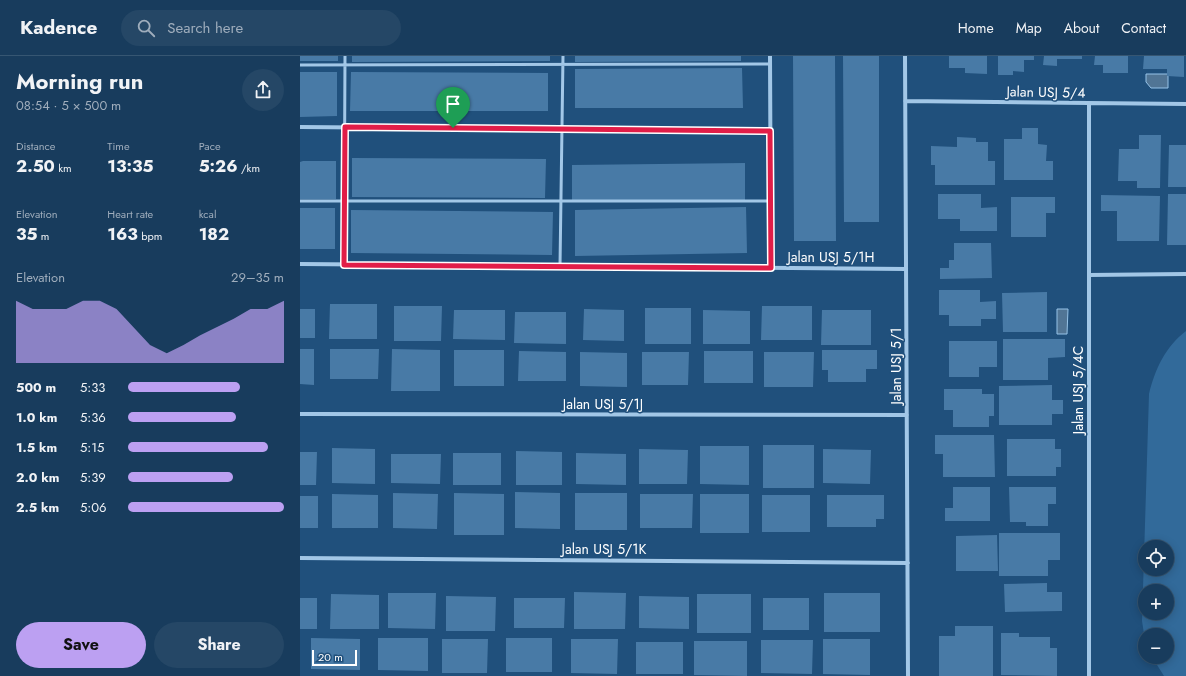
<!DOCTYPE html>
<html lang="en">
<head>
<meta charset="utf-8">
<style>
  :root { --surface:#183c5d; --page:#254766; --text:#f1f3f6; --muted:#9fadbc; --line:#365672; --accent:#bca0f2 }
  body { margin:0; font-family:Jost,sans-serif; background:var(--page); color:var(--text); height:100vh; display:flex; flex-direction:column; font-size:15px; white-space:nowrap }
  * { box-sizing:border-box; margin:0 }
  p { font-size:13px; color:var(--muted) }
  .icon { flex:none; width:22px; height:22px; fill:none; stroke:currentColor; stroke-width:2; stroke-linecap:round; stroke-linejoin:round }
  .map { position:relative; flex:1; overflow:hidden }
  .drawer { display:flex; flex-direction:column; background:var(--surface); width:300px }
  .drawer>* { flex:none }
  .buttons { position:absolute; left:838px; top:484px; display:grid; gap:8px }
  .buttons a { display:grid; place-items:center; width:36px; height:36px; border-radius:50%; background:var(--surface); box-shadow:0 2px 10px #0003,0 0 0 1px var(--line); font-size:20px }
  .scale { position:absolute; left:12px; bottom:10px; width:45px; box-sizing:border-box; padding-left:4px; border:2px solid #fff; border-top:0; font-size:11px; line-height:14px; white-space:nowrap; color:#fff; -webkit-text-stroke:3px #20507c; paint-order:stroke }
  .pin { position:absolute; display:grid; place-items:center; width:34px; height:34px; color:#fff; margin:-41px -17px; border-radius:50% 50% 50% 0; rotate:-45deg; box-shadow:0 0 4px #0007 }
  .pin .icon { rotate:45deg }
  .round { display:grid; place-items:center; flex:none; width:42px; height:42px; border-radius:21px; background:var(--page) }
  .overview { display:flex; align-items:center; justify-content:space-between; height:68px; padding:0 16px }
  h1 { font-size:22px; font-weight:700; line-height:30px }
  .metrics { display:grid; grid-template-columns:repeat(3,1fr); gap:6px; height:68px; padding:4px 16px }
  .metrics div { display:grid; align-content:center }
  .metrics b { font-size:17px; font-weight:700 }
  .metrics small { font-size:11px; font-weight:400 }
  .metrics p { font-size:11px }
  .chart { height:112px; padding:8px 16px }
  .chart p { display:flex; justify-content:space-between }
  .chart svg { width:100%; height:72px; margin-top:4px; fill:var(--accent); opacity:.7 }
  .button { display:flex; gap:8px; margin-top:auto; padding:8px 16px }
  .button a { flex:1; height:46px; border-radius:24px; background:var(--accent); color:#111; font-size:16px; font-weight:700; line-height:46px; text-align:center }
  .button a+a { background:var(--page); color:var(--text) }
  ul { padding:0 16px; list-style:none; font-size:13px }
  li { display:grid; grid-template-columns:64px 48px 1fr; align-items:center; height:30px }
  li i { height:10px; border-radius:5px; background:var(--accent) }
  header { display:flex; align-items:center; gap:24px; box-sizing:border-box; height:56px; padding:0 20px; background:var(--surface); border-bottom:1px solid var(--line) }
  header strong { font-size:19px }
  nav { display:flex; gap:22px; margin-inline-start:auto; font-size:14px }
  .search { width:280px; height:36px; background:var(--page); display:flex; align-items:center; gap:10px; box-sizing:border-box; padding:0 14px; border-radius:22px; color:var(--muted); font-size:15px }
  main { display:flex; flex:1; min-height:0 }
  .map>svg:first-child { display:block }
  .green { fill:#326a9a; fill-rule:evenodd }
  .water { fill:#517595; stroke:#96c3e8 }
  .building { fill:#487aa6 }
  .lines { fill:none; stroke-linecap:round; stroke-linejoin:round }
  .service { stroke:#a2c7e7; stroke-width:3 }
  .minor { stroke:#a2c7e7; stroke-width:4 }
  .route-casing { stroke:#fff; stroke-width:8 }
  .route { stroke:#e11d48; stroke-width:5 }
  .labels { text-anchor:middle; dominant-baseline:central; stroke-width:3; stroke-linejoin:round; paint-order:stroke }
  .street-label { font-size:14px; fill:#fff; stroke:#20507c }
</style>
</head>
<body>
<header>
<strong>Kadence</strong>
<div class="search"><svg class="icon" aria-label="search" viewBox="0 0 24 24"><circle cx="10" cy="10" r="6"/><path d="M15 15l6 6"/></svg>Search here</div>
<nav><a>Home</a><a>Map</a><a>About</a><a>Contact</a></nav>
</header>
<main>
<section class="drawer">
<div class="overview"><div><h1>Morning run</h1><p>08:54 · 5 × 500 m</p></div><a class="round"><svg class="icon" aria-label="share" viewBox="0 0 24 24"><path d="M12 15V3M7 8l5-5 5 5M5 13v7h14v-7"/></svg></a></div>
<div class="metrics">
<div><p>Distance</p><b>2.50<small> km</small></b></div>
<div><p>Time</p><b>13:35</b></div>
<div><p>Pace</p><b>5:26<small> /km</small></b></div>
</div>
<div class="metrics">
<div><p>Elevation</p><b>35<small> m</small></b></div>
<div><p>Heart rate</p><b>163<small> bpm</small></b></div>
<div><p>kcal</p><b>182</b></div>
</div>
<div class="chart"><p><span>Elevation</span>29–35 m</p>
<svg viewBox="0 0 160 44" preserveAspectRatio="none"><path d="M0 44V6L10 11L20 11L30 11L40 6L50 6L60 11L70 22L80 33L90 38L100 33L110 27L120 22L130 17L140 11L150 11L160 6V44z"/></svg>
</div>
<ul>
<li><b>500 m</b>5:33<i style="width:72%"></i></li>
<li><b>1.0 km</b>5:36<i style="width:69%"></i></li>
<li><b>1.5 km</b>5:15<i style="width:90%"></i></li>
<li><b>2.0 km</b>5:39<i style="width:67%"></i></li>
<li><b>2.5 km</b>5:06<i style="width:100%"></i></li>
</ul>
<div class="button"><a>Save</a><a>Share</a></div>
</section>
<div class="map">
<svg width="886" height="620" viewBox="0 0 886 620">
  <rect width="100%" height="100%" fill="#20507c"/>
  <path class="green" d="M886,275V620H864L852,601H867V579H845V584L842,565L849,338C855,313 866,290 886,275ZM845,491H867V513H845ZM845,535H867V557H845Z"/>
  <path class="water" d="M846,18H868V32H851L846,26Z
    M757,253H768L767,278H757Z"/>
  <path class="building" d="M0,0H38V5H0Z
    M52,0H250V5L52,6Z
    M275,0H441V5L275,6Z
    M493,0H535L536,185H494Z
    M543,0H579V166H544Z
    M649,0H687V18L665,17V12H649Z
    M698,0H734V4H724V16L713,15V19H698Z
    M744,0H782V3H757V10L743,9Z
    M795,0H828V17H803V9H794Z
    M844,0H884V21L867,20V13H843Z
    M442,12L443,52H275V13Z
    M0,16H37V60L0,61Z
    M51,16L248,17V55H50Z
    M722,72H738V88L747,89L746,105H753V124H704V83H722Z
    M839,79H861L860,132H837V125H818L819,93H839Z
    M657,81L676,82V86H688V105H695V129H635V109H631V90L657,91Z
    M869,89H886V131H868Z
    M52,102L246,103L245,142L52,141Z
    M3,105H36V143H0V106Z
    M445,107V144L272,146V109Z
    M638,138H681V152L697,151V175H660V163H638Z
    M868,138H886V189H867Z
    M801,139L860,140L859,185H817V155H801Z
    M711,141H755V157H746V181H711Z
    M446,151L447,197L275,200V154Z
    M0,152H35V193H0Z
    M51,154L253,156L252,199L51,197Z
    M654,187H691L692,222L640,223V212H649V204H654Z
    M639,234H680V246L696,245V263H681V270H649V259H639Z
    M747,236V276H703L702,237Z
    M30,248H77V283H29Z
    M94,250H142L141,285H94Z
    M462,250H512V284H461Z
    M345,252H391V288H345Z
    M0,253H15V282H0Z
    M284,253L324,254V285L283,284Z
    M154,254H205V284L153,283Z
    M403,254L450,255V288H403Z
    M522,254H571V289H521Z
    M215,256H266V288L214,287Z
    M703,283H765V301L748,302V324H703Z
    M649,285H697V311H679V321H649Z
    M0,293H14V329L0,328Z
    M30,293H79L78,323H30Z
    M92,293L140,294V335H91Z
    M154,294H204V330H154Z
    M522,294H577V313H566V326H528V314H522Z
    M219,295L266,296V325H218Z
    M404,295H453V327H404Z
    M280,296L327,297V331L280,330Z
    M342,296H389L388,329H342Z
    M464,296H514L513,331H464Z
    M752,329V344H763V358H752V369H699V330Z
    M644,333H682V338H694V360H689V371H653V354H644Z
    M635,379H694L695,421H643V398H635Z
    M707,383H755V393H761V411H756V420H707Z
    M463,389H514V432H463Z
    M400,390H449V429L400,428Z
    M32,392L75,393V428L32,427Z
    M339,393L388,394L387,428H339Z
    M523,393L571,394L570,428L523,427Z
    M216,395L262,396V429H216Z
    M0,396H17L16,429H0Z
    M153,397H201V429H153Z
    M276,397L326,398V429L276,428Z
    M91,398H141L140,428L91,427Z
    M653,431H690V465H645V452H653Z
    M709,431H756V448H748V470H726V466H710Z
    M215,436L260,437V473L215,472Z
    M93,437L138,438L137,473L93,472Z
    M154,437L204,438V479H154Z
    M275,437H327V474H275Z
    M32,438L78,439V472H32Z
    M340,438H393L392,472H340Z
    M400,438H449V477H400Z
    M462,439H510V476H462Z
    M527,439H584V463H576V471H527Z
    M0,440H18V472H0Z
    M699,477H760V504H748V520H699Z
    M697,479L698,515H656V480Z
    M747,527V536H762V555L705,556L704,528Z
    M274,536L326,537L325,573H274Z
    M88,537H136L135,573L88,572Z
    M524,537H580V576H524Z
    M31,538L79,539V573H30Z
    M397,538H451V577H397Z
    M146,540L196,541L195,575H146Z
    M339,540L389,541V573L339,572Z
    M0,542H17V573H0Z
    M214,542H265L264,572H214Z
    M463,542H509V574H463Z
    M655,570H693V620H639V580H655Z
    M701,577H719V581H750V592H757V620L701,619Z
    M11,582L60,583V614L11,613Z
    M78,582H128V615L78,614Z
    M206,582H252V616H206Z
    M142,583H188L187,617H142Z
    M271,583H318L317,618L271,617Z
    M523,583H570V619L523,618Z
    M461,584H513L512,618L461,617Z
    M394,585H447V620L394,619Z
    M336,586H383V618H336Z"/>
  <g class="lines">
    <path class="service" d="M0,9L470,8
      M0,145H470
      M44,209L45,0
      M260,210L263,0"/>
    <path class="minor" d="M470,0L471,212
      M605,0L608,620
      M605,45L886,48
      M789,48V620
      M0,71L470,75
      M0,208L606,213
      M789,219L886,218
      M0,358L607,359
      M0,502L608,507"/>
  </g>
  <g class="lines">
    <defs>
      <path id="route" d="M45,71L470,75L471,212L44,209Z"/>
    </defs>
    <use href="#route" class="route-casing"/>
    <use href="#route" class="route"/>
  </g>
  <g class="labels">
    <g class="street-label">
      <text transform="translate(746 36) rotate(1)">Jalan USJ 5/4</text>
      <text x="531" y="201">Jalan USJ 5/1H</text>
      <text transform="translate(596 310) rotate(-90)">Jalan USJ 5/1</text>
      <text transform="translate(778 334) rotate(-90)">Jalan USJ 5/4C</text>
      <text x="303" y="348">Jalan USJ 5/1J</text>
      <text x="304" y="493">Jalan USJ 5/1K</text>
    </g>
  </g>
</svg>
<div class="buttons">
<a><svg class="icon" aria-label="locate" viewBox="0 0 24 24"><circle cx="12" cy="12" r="6"/><path d="M12 2v4M12 18v4M2 12h4M18 12h4"/></svg></a>
<a>+</a>
<a>−</a>
</div>
<div class="scale">20 m</div>
<div class="pin" style="left:153px;top:72px;background:#1e9e55"><svg class="icon" aria-label="arrive" viewBox="0 0 24 24"><path d="M6 21V4h12l-3 4 3 4H6"/></svg></div>
</div>
</main>
</body>
</html>
